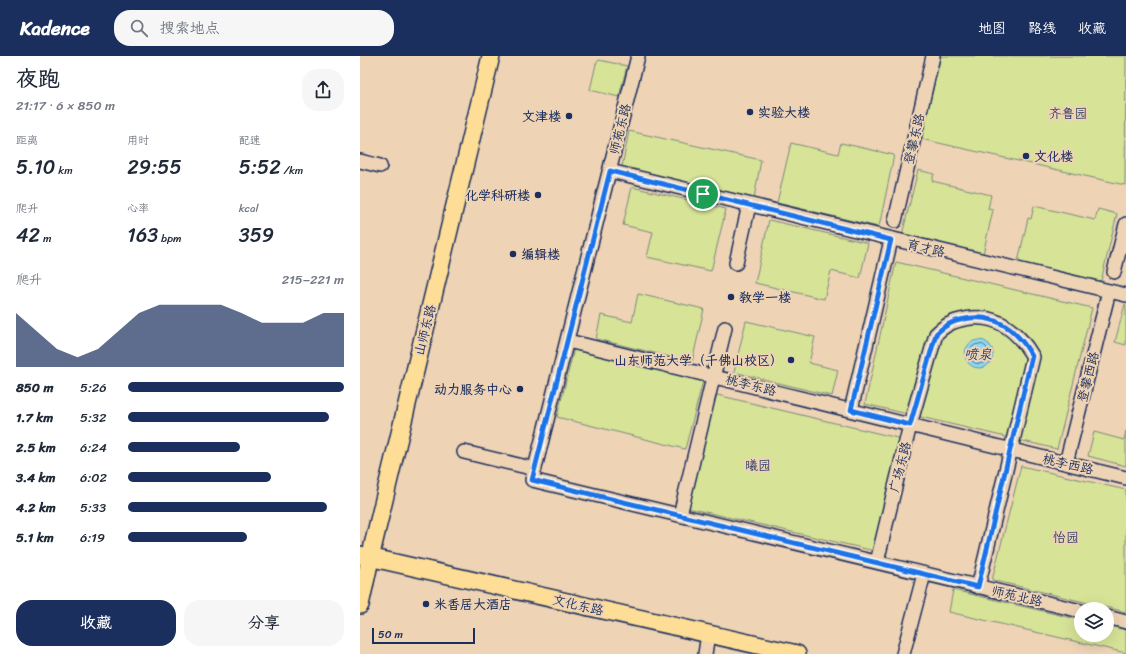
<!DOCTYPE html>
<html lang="zh">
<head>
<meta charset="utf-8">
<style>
  :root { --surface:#fff; --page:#f6f6f7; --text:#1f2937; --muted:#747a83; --accent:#1b2f5e }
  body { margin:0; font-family:Sriracha,"LXGW WenKai TC",sans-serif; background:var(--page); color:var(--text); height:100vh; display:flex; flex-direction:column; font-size:15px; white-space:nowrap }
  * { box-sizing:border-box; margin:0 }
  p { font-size:13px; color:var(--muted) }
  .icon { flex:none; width:22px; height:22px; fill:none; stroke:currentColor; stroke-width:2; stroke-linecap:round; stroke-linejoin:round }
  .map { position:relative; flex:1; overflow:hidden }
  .sheet { display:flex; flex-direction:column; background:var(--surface); width:360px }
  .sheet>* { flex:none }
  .controls { position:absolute; left:714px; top:546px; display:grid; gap:8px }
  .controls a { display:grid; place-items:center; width:40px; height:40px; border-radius:50%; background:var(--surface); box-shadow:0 4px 16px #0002; font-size:20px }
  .scale { position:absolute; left:12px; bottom:10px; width:103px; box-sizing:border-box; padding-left:4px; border:2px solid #1b2f5e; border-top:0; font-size:11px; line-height:14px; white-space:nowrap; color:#1b2f5e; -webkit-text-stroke:3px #eed3b5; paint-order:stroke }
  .pin { position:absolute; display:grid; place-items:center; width:34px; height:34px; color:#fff; margin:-17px; border:2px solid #fff; border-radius:50%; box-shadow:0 1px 4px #0007 }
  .round { display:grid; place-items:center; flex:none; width:42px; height:42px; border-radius:16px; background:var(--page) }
  .headline { display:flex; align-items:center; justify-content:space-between; height:68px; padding:0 16px }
  h1 { font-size:22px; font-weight:600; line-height:30px }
  .metrics { display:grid; grid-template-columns:repeat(3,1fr); gap:6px; height:68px; padding:4px 16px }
  .metrics div { display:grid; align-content:center }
  .metrics b { font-size:20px; font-weight:600 }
  .metrics small { font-size:11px; font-weight:400 }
  .metrics p { font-size:11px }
  .chart { height:112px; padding:8px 16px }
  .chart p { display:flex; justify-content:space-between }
  .chart svg { width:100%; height:72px; margin-top:4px; fill:var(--accent); opacity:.7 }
  .cta { display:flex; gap:8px; margin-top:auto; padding:8px 16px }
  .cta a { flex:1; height:46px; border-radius:16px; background:var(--accent); color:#fff; font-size:16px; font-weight:600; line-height:46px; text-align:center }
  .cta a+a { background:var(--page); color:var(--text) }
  ul { padding:0 16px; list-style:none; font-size:13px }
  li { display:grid; grid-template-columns:64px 48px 1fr; align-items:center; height:30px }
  li i { height:10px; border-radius:5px; background:var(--accent) }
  header { display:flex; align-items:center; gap:24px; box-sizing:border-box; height:56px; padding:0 20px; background:var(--accent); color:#fff }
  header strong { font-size:19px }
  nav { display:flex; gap:22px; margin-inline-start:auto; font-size:14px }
  .search { width:280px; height:36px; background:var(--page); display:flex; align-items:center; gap:10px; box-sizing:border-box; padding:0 14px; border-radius:16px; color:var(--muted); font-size:15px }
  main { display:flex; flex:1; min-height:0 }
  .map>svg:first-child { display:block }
  .green { fill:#d7e396; stroke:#79897a }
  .water { fill:#90d9f1; stroke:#6195b6 }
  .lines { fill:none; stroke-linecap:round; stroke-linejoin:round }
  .shore { stroke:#4a7399; stroke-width:1 }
  .minor-casing { stroke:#1b2f5e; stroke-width:16 }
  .major-casing { stroke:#1b2f5e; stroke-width:20 }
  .minor { stroke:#eed3b5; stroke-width:13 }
  .major { stroke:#fedd96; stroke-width:17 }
  .route-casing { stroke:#fff; stroke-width:8 }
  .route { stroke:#1a73e8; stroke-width:5 }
  .poi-dot { fill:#1b2f5e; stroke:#eed3b5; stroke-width:1.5 }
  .labels { text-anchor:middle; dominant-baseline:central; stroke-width:4; stroke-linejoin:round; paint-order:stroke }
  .poi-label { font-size:13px; font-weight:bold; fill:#1b2f5e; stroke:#eed3b5; text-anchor:start }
  .park-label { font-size:13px; fill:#2e4164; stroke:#eed3b5 }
  .street-label { font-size:13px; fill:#1b2f5e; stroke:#eed3b5 }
  .water-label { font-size:14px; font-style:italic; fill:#27406d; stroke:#eed3b5 }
</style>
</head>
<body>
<header>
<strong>Kadence</strong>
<div class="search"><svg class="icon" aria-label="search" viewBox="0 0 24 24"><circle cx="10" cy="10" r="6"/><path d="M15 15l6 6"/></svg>搜索地点</div>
<nav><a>地图</a><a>路线</a><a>收藏</a></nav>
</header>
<main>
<section class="sheet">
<div class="headline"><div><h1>夜跑</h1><p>21:17 · 6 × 850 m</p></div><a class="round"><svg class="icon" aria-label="share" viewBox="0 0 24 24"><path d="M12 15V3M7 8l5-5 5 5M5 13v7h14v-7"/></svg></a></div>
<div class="metrics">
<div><p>距离</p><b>5.10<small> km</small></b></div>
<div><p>用时</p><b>29:55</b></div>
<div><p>配速</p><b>5:52<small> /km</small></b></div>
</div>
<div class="metrics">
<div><p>爬升</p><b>42<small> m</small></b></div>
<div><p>心率</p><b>163<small> bpm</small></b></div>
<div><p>kcal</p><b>359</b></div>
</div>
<div class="chart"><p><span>爬升</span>215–221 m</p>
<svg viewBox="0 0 160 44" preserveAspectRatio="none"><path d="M0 44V11L10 22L20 33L30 38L40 33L50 22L60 11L70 6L80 6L90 6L100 6L110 11L120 17L130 17L140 17L150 11L160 11V44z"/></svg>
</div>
<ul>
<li><b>850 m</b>5:26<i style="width:100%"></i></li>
<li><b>1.7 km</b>5:32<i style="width:93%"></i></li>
<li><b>2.5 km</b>6:24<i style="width:52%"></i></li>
<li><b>3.4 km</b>6:02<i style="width:66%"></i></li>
<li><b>4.2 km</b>5:33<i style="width:92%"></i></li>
<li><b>5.1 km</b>6:19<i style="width:55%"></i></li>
</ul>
<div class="cta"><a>收藏</a><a>分享</a></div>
</section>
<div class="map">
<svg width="766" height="598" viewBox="0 0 766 598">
  <rect width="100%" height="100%" fill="#eed3b5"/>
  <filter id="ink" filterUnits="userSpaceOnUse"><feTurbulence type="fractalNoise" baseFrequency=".025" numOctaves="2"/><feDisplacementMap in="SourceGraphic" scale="8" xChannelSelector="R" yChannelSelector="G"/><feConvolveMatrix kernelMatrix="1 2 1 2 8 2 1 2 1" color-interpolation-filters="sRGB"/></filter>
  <g filter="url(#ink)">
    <path class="green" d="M581,0H766L765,129L561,83Z
      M239,4L267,10L259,41L230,34L236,8Z
      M269,75L401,104L394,142L262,111Z
      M431,87L478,98L481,87L534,99L519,171L417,147Z
      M558,114L574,118L572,125L631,139L628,153L633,154L623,198L542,179Z
      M272,131L366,153L351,215L287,201L293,176L263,169Z
      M674,150L735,164L738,153L757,158L741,225L658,206L668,162L671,163Z
      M409,164L508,187L500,222L471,215L464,243L395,227Z
      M536,206L732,252L697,393L505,348Z
      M278,238L344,253L332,306L236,283L241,259L272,266Z
      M765,248L766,249V289L755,286Z
      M386,265L455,281L449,307L478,314L472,340L374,316Z
      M214,293L343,325L325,393L197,361Z
      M353,338L542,383L515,495L328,452Z
      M766,375V410L728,400L734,376L764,384Z
      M661,410L766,434V556L632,524Z
      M593,534L721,564V579H747V569L766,574V597L589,556Z"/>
    <path class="water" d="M605 298a14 14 0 1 1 28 0a14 14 0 1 1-28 0Z"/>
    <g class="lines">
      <path class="shore" d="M609 298a10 10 0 1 1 20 0a10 10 0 1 1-20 0Z"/>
      <defs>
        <path id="minor" d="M278,0L172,424L721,555
          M0,105L20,110
          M250,115L766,239
          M535,165L573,0
          M376,207L389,149
          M754,216L766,168
          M208,285L766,422
          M491,354L531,184
          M104,396L175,413
          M706,407L749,235
          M320,459L365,272
          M517,506L550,369L576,278C587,267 596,264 611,262C640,259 659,277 673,301L618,531
          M747,561L766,566
          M345,598L348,578
          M543,598L564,518"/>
        <path id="major" d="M0,499L437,598
          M0,549L14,485L131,0"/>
      </defs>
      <use href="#minor" class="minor-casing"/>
      <use href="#major" class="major-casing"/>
      <use href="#minor" class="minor"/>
      <use href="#major" class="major"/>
    </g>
  </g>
  <g class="lines" filter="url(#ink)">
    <defs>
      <path id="route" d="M250,115L531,184L491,354L550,369L576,278C587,267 596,264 611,262C640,259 659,277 672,300L618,531L172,424Z"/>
    </defs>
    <use href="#route" class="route-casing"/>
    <use href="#route" class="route"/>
  </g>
  <g class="poi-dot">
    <circle cx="390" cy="56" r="4"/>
    <circle cx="209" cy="60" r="4"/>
    <circle cx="666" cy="100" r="4"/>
    <circle cx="178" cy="139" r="4"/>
    <circle cx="153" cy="198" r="4"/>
    <circle cx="371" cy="241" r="4"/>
    <circle cx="431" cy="304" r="4"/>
    <circle cx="160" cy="333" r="4"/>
    <circle cx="66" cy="548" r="4"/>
  </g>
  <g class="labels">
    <g class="poi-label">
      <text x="398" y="56">实验大楼</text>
      <text x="201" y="60" text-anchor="end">文津楼</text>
      <text x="674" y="100">文化楼</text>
      <text x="170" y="139" text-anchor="end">化学科研楼</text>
      <text x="161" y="198">编辑楼</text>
      <text x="379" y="241">教学一楼</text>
      <text x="423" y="304" text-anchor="end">山东师范大学（千佛山校区）</text>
      <text x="152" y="333" text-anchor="end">动力服务中心</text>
      <text x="74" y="548">米香居大酒店</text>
    </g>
    <g class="park-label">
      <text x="708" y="57">齐鲁园</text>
      <text x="398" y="409">曦园</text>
      <text x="706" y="481">怡园</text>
    </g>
    <g class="street-label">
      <text transform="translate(260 73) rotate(-76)">师苑东路</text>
      <text transform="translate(554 83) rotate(-77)">登攀东路</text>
      <text transform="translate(566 192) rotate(13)">育才路</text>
      <text transform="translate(65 274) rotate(-76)">山师东路</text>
      <text transform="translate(728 321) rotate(-76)">登攀西路</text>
      <text transform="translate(391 329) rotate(14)">桃李东路</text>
      <text transform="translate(708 408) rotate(13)">桃李西路</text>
      <text transform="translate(540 411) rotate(-76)">广场东路</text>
      <text transform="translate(657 540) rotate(13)">师苑北路</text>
      <text transform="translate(218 549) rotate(13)">文化东路</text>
    </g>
    <g class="water-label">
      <text x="618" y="298">喷泉</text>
    </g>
  </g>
</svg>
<div class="controls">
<a><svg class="icon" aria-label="layers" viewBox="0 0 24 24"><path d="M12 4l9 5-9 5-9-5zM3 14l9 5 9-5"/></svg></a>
</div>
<div class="scale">50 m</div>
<div class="pin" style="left:343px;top:138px;background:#1e9e55"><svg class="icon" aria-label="arrive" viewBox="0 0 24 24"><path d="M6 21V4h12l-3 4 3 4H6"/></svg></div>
</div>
</main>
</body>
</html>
